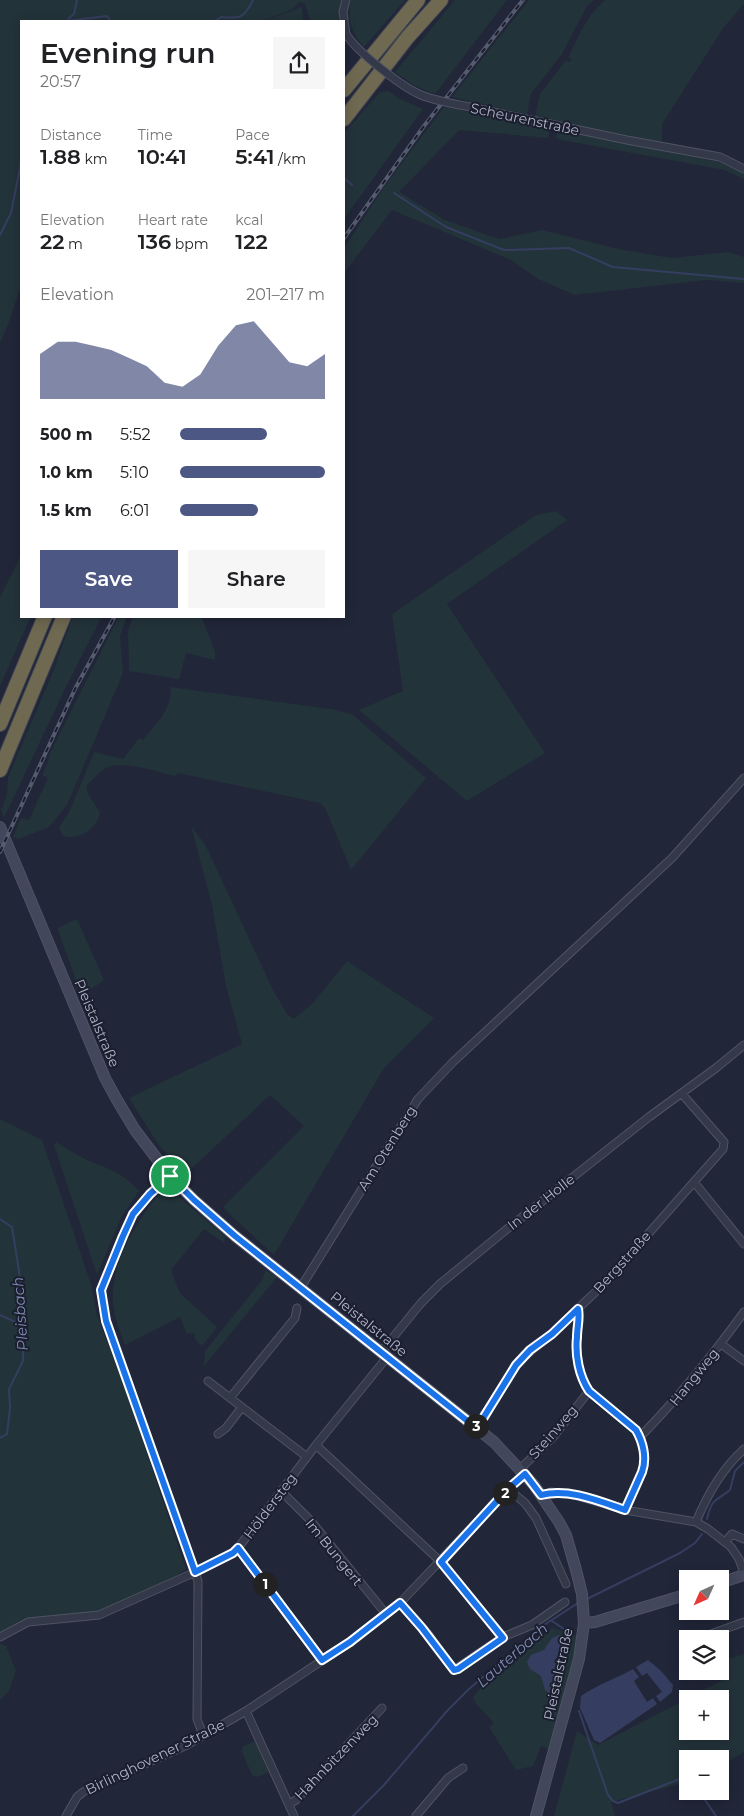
<!DOCTYPE html>
<html lang="en">
<head>
<meta charset="utf-8">
<style>
  :root { --surface:#fff; --page:#f6f6f6; --text:#202124; --muted:#757577; --accent:#4c5783 }
  body { margin:0; font-family:Montserrat,sans-serif; background:var(--page); color:var(--text); height:100vh; display:flex; flex-direction:column; font-size:19px; white-space:nowrap }
  * { box-sizing:border-box; margin:0 }
  p { font-size:16px; color:var(--muted) }
  .icon { flex:none; width:28px; height:28px; fill:none; stroke:currentColor; stroke-width:2; stroke-linecap:round; stroke-linejoin:round }
  .map { position:relative; flex:1; overflow:hidden }
  .panel { position:absolute; left:20px; top:20px; width:325px; height:598px; display:flex; flex-direction:column; background:var(--surface); border-radius:0px; box-shadow:0 2px 12px #0003 }
  .panel>* { flex:none }
  .needle { width:32px; rotate:225deg }
  .tools { position:absolute; left:679px; top:1570px; display:grid; gap:10px }
  .tools a { display:grid; place-items:center; width:50px; height:50px; border-radius:0px; background:var(--surface); box-shadow:0 2px 12px #0003; font-size:25px }
  .pin { position:absolute; display:grid; place-items:center; width:42px; height:42px; color:#fff; margin:-21px; border:2px solid #fff; border-radius:50%; box-shadow:0 1px 5px #0007 }
  .km { position:absolute; width:25px; height:25px; margin:-12px; border-radius:50%; background:#222; color:#fff; font-size:14px; line-height:25px; text-align:center }
  .round { display:grid; place-items:center; flex:none; width:52px; height:52px; border-radius:0px; background:var(--page) }
  .head { display:flex; align-items:center; justify-content:space-between; height:85px; padding:0 20px }
  h1 { font-size:28px; font-weight:600; line-height:38px }
  .stats { display:grid; grid-template-columns:repeat(3,1fr); gap:8px; height:85px; padding:5px 20px }
  .stats div { display:grid; align-content:center }
  .stats b { font-size:21px; font-weight:600 }
  .stats small { font-size:14px; font-weight:400 }
  .stats p { font-size:14px }
  .chart { height:140px; padding:10px 20px }
  .chart p { display:flex; justify-content:space-between }
  .chart svg { width:100%; height:90px; margin-top:5px; fill:var(--accent); opacity:.7 }
  .cta { display:flex; gap:10px; margin-top:auto; padding:10px 20px }
  .cta a { flex:1; height:58px; border-radius:0px; background:var(--accent); color:#fff; font-size:20px; font-weight:600; line-height:58px; text-align:center }
  .cta a+a { background:var(--page); color:var(--text) }
  ul { padding:0 20px; list-style:none; font-size:16px }
  li { display:grid; grid-template-columns:80px 60px 1fr; align-items:center; height:38px }
  li i { height:12px; border-radius:6px; background:var(--accent) }
  .map>svg:first-child { display:block }
  .green { fill:#23333a; fill-rule:evenodd }
  .water { fill:#353e60 }
  .lines { fill:none; stroke-linecap:round; stroke-linejoin:round }
  .stream { stroke:#353e60; stroke-width:2 }
  .street-casing { stroke:#4f5364; stroke-width:9 }
  .secondary-casing { stroke:#4f5364; stroke-width:12 }
  .highway-casing { stroke:#3c4051; stroke-width:16 }
  .street { stroke:#343949; stroke-width:7 }
  .secondary { stroke:#42475c; stroke-width:10 }
  .highway { stroke:#6f6951; stroke-width:14 }
  .rail-casing { stroke:#565c70; stroke-width:4 }
  .rail { stroke:#1a1e2e; stroke-width:2; stroke-dasharray:5.5; stroke-linecap:butt }
  .street-bridge-casing { stroke:#4f5364; stroke-width:9; stroke-linecap:butt }
  .street-bridge { stroke:#343949; stroke-width:7 }
  .route-casing { stroke:#fff; stroke-width:10 }
  .route { stroke:#1a73e8; stroke-width:6 }
  .labels { text-anchor:middle; dominant-baseline:central; stroke-width:4; stroke-linejoin:round; paint-order:stroke }
  .street-label { font-size:14px; fill:#afb3c6; stroke:#1a1e2e }
  .water-label { font-size:15px; font-style:italic; fill:#7f8bb2; stroke:#1a1e2e }
</style>
</head>
<body>
<div class="map">
<svg width="744" height="1816" viewBox="0 0 744 1816">
  <rect width="100%" height="100%" fill="#212639"/>
  <path class="green" d="M0,0H342L338,21H310L305,3L299,2L291,10L262,21H21V285L9,322L0,343Z
    M351,0H405L364,47C351,32 347,20 351,0Z
    M455,0H507L435,94L415,86L395,72Z
    M529,0H594L587,6L562,54L531,94L527,114L452,97Z
    M605,0H744V4L724,27L662,124V142L535,117L540,94L566,60L569,62L572,59L568,58C579,35 586,17 605,0Z
    M302,7L303,21H264Z
    M389,91L398,98L423,109L344,219V133L380,92Z
    M444,107L550,128L548,138L459,130L399,192L445,220L499,239L542,230L623,250L672,258L728,252L744,257V283L706,280L575,295L538,279L511,260L392,210L344,273V248L384,187Z
    M558,129L719,162L744,174V179L725,170L556,139Z
    M556,511L567,520L447,604L545,753L467,801L359,710L403,691L392,614L536,515Z
    M21,555V616H31L0,686V597Z
    M73,616H102L65,689L4,818L1,810L7,795L8,777L53,672Z
    M119,616H127L120,636L123,673L67,805L49,827L19,839L13,837L21,818L29,820L48,778L42,775L50,756L49,755Z
    M133,616H201L215,651V660L186,653L179,679L129,671L128,631Z
    M170,687L337,710L353,715L426,778L351,870L326,810L320,803L178,773L175,776C157,772 119,758 103,770C97,774 92,781 86,786L88,794L100,812C98,828 79,841 63,836L59,828L70,810L94,752L123,759L139,738L143,740C155,725 174,707 170,687Z
    M191,826L205,844L272,988L287,1014L294,1019L312,1004L347,961L434,1018L384,1068L274,1255L225,1210L224,1206L304,1126L270,1095L187,1173L160,1147L129,1098L242,1044L226,986L212,905Z
    M77,919L104,980L82,996L57,928Z
    M0,1119L42,1140L91,1284L97,1315L124,1386L186,1569L175,1576L103,1610L85,1613L24,1618L0,1633Z
    M56,1142C66,1148 75,1154 85,1159C108,1169 121,1171 139,1191L122,1216L97,1275L54,1145Z
    M173,1192L226,1237L224,1243L204,1229L171,1270L180,1293L217,1327L203,1345C197,1345 194,1338 194,1333L187,1334L180,1317L125,1345C121,1334 116,1322 114,1311C106,1270 135,1224 159,1194Z
    M265,1270L277,1277L204,1366L205,1351L263,1279Z
    M552,1628L578,1636L569,1685L549,1749L541,1746L533,1766L516,1770L489,1727L494,1723L476,1704L473,1697L485,1683Z
    M0,1644L6,1646L16,1671L9,1691L0,1700Z
    M744,1654V1752L720,1766V1759H688L687,1782L611,1802L615,1816H554L577,1731L598,1745L723,1680L720,1661ZM688,1699H720V1731H688Z
    M255,1741L269,1772L258,1777L252,1775L241,1750L243,1749L242,1747Z"/>
  <path class="water" d="M559,1635L564,1638C566,1648 560,1655 558,1665C557,1674 561,1685 555,1692L549,1693L545,1690L541,1676L530,1669L527,1662L531,1655L544,1650L552,1638Z
    M648,1660L660,1670L673,1685L672,1692L660,1702L656,1696L662,1692L647,1673L642,1676L636,1667Z
    M633,1669L639,1677L634,1681L647,1702L653,1698L657,1704L600,1743L594,1740L580,1708L581,1696C598,1684 616,1679 633,1669Z"/>
  <g class="lines">
    <path class="stream" d="M68,19L74,14L77,0
      M66,21L107,16L111,21
      M215,21L221,17C241,19 244,18 253,0
      M344,178L352,185
      M394,193L446,227L504,250L569,248L613,267L744,279
      M0,235L11,213L21,163
      M0,1219L12,1227L19,1271L24,1318L23,1361L9,1389L10,1408L7,1434L0,1438
      M0,1315L24,1326
      M707,1519C712,1498 715,1502 730,1490L735,1471L744,1462
      M587,1599L680,1553L695,1543L702,1534
      M552,1621L564,1629
      M579,1711L608,1795L613,1801L618,1803L685,1777L688,1779
      M699,1791L716,1816
      M353,1816L384,1785L447,1711L469,1689L544,1625L578,1603"/>
    <defs>
      <path id="street" d="M346,34L343,12L346,0
        M470,107L627,140L720,157L744,169
        M170,1176L150,1194L133,1214L123,1236L101,1290L106,1321L176,1516L198,1581L197,1719L203,1735
        M694,1182L744,1244
        M301,1287L418,1099L453,1062L672,858L744,778
        M721,1344L744,1361
        M382,1351L421,1303L440,1284L507,1229L649,1117L716,1068L744,1045
        M208,1381L307,1457
        M589,1391L636,1430C654,1461 638,1482 625,1510
        M230,1398L295,1318L297,1308
        M475,1427L481,1420L519,1361L551,1334L604,1284L723,1149L724,1142L682,1094
        M218,1434L226,1428L242,1407
        M640,1437C678,1398 712,1356 744,1312
        M316,1445L441,1562L503,1637
        M520,1469L554,1436L589,1391C579,1376 575,1354 577,1337C577,1327 580,1318 578,1309
        M508,1489L525,1503L536,1518L566,1584
        M281,1491L311,1521L386,1614
        M541,1495L551,1492L574,1495L625,1510L696,1522L708,1529L731,1547L739,1559L744,1573
        M696,1522C707,1495 722,1469 744,1449
        M725,1542L732,1534L744,1539
        M238,1548L322,1660
        M400,1603L428,1634L454,1670L503,1637L532,1625L565,1602
        M0,1637L28,1622L99,1615L200,1570L233,1553L238,1548L316,1445L388,1356
        M704,1639L711,1634L744,1622
        M246,1711L294,1816
        M289,1804L296,1800L382,1708
        M66,1816L77,1797L83,1792L185,1746L246,1711L350,1642L400,1603L508,1489L525,1474
        M416,1816L448,1778L463,1768"/>
      <path id="secondary" d="M0,827L105,1078L117,1100L135,1130L170,1176L194,1200L235,1236L494,1442L534,1485L559,1522L566,1535L576,1570L582,1594L584,1623L579,1659L536,1816
        M720,1583L744,1575
        M584,1623L595,1622L688,1594"/>
      <path id="highway" d="M344,90L418,0
        M344,119L407,38L441,0
        M0,724L45,616
        M0,770L64,616"/>
    </defs>
    <use href="#street" class="street-casing"/>
    <use href="#secondary" class="secondary-casing"/>
    <use href="#highway" class="highway-casing"/>
    <use href="#street" class="street"/>
    <use href="#secondary" class="secondary"/>
    <use href="#highway" class="highway"/>
    <defs>
      <path id="rail" d="M344,238L424,126L523,0
        M0,852L75,689L115,616"/>
    </defs>
    <use href="#rail" class="rail-casing"/>
    <use href="#rail" class="rail"/>
    <defs>
      <path id="street-bridge" d="M346,34C357,52 402,87 421,95C436,101 454,104 470,107"/>
    </defs>
    <use href="#street-bridge" class="street-bridge-casing"/>
    <use href="#street-bridge" class="street-bridge"/>
  </g>
  <g class="lines">
    <defs>
      <path id="route" d="M170,1176L194,1200L235,1236L475,1427L482,1420L516,1365L530,1350L552,1334L578,1309C580,1318 577,1327 577,1337C575,1355 579,1376 589,1391L636,1430C643,1442 647,1458 642,1472L625,1510C599,1501 569,1488 541,1495L525,1474L508,1489L441,1562L503,1638L458,1669L454,1670L422,1628L400,1603L350,1642L322,1660L238,1548L233,1553L195,1572L106,1321L101,1290L123,1236L133,1214L150,1194Z"/>
    </defs>
    <use href="#route" class="route-casing"/>
    <use href="#route" class="route"/>
  </g>
  <g class="labels">
    <g class="street-label">
      <text transform="translate(525 119) rotate(12)">Scheurenstraße</text>
      <text transform="translate(97 1023) rotate(67)">Pleistalstraße</text>
      <text transform="translate(387 1148) rotate(-58)">Am Otenberg</text>
      <text transform="translate(541 1202) rotate(-38)">In der Holle</text>
      <text transform="translate(622 1262) rotate(-48)">Bergstraße</text>
      <text transform="translate(369 1324) rotate(39)">Pleistalstraße</text>
      <text transform="translate(694 1377) rotate(-51)">Hangweg</text>
      <text transform="translate(553 1432) rotate(-49)">Steinweg</text>
      <text transform="translate(270 1506) rotate(-53)">Höldersteg</text>
      <text transform="translate(334 1552) rotate(51)">Im Bungert</text>
      <text transform="translate(558 1674) rotate(-78)">Pleistalstraße</text>
      <text transform="translate(155 1757) rotate(-26)">Birlinghovener Straße</text>
      <text transform="translate(336 1757) rotate(-46)">Hahnbitzenweg</text>
    </g>
    <g class="water-label">
      <text transform="translate(20 1314) rotate(-94)">Pleisbach</text>
      <text transform="translate(512 1655) rotate(-41)">Lauterbach</text>
    </g>
  </g>
</svg>
<div class="tools">
<a><svg class="needle" viewBox="-14 -14 28 28"><path d="M0-13l5 13h-10z" fill="#e53935"/><path d="M0 13l5-13h-10z" fill="#757577"/></svg></a>
<a><svg class="icon" aria-label="layers" viewBox="0 0 24 24"><path d="M12 4l9 5-9 5-9-5zM3 14l9 5 9-5"/></svg></a>
<a>+</a>
<a>−</a>
</div>
<div class="pin" style="left:170px;top:1176px;background:#1e9e55"><svg class="icon" aria-label="arrive" viewBox="0 0 24 24"><path d="M6 21V4h12l-3 4 3 4H6"/></svg></div>
<b class="km" style="left:265px;top:1584px">1</b>
<b class="km" style="left:505px;top:1493px">2</b>
<b class="km" style="left:476px;top:1426px">3</b>
<section class="panel">
<div class="head"><div><h1>Evening run</h1><p>20:57</p></div><a class="round"><svg class="icon" aria-label="share" viewBox="0 0 24 24"><path d="M12 15V3M7 8l5-5 5 5M5 13v7h14v-7"/></svg></a></div>
<div class="stats">
<div><p>Distance</p><b>1.88<small> km</small></b></div>
<div><p>Time</p><b>10:41</b></div>
<div><p>Pace</p><b>5:41<small> /km</small></b></div>
</div>
<div class="stats">
<div><p>Elevation</p><b>22<small> m</small></b></div>
<div><p>Heart rate</p><b>136<small> bpm</small></b></div>
<div><p>kcal</p><b>122</b></div>
</div>
<div class="chart"><p><span>Elevation</span>201–217 m</p>
<svg viewBox="0 0 160 44" preserveAspectRatio="none"><path d="M0 44V22L10 16L20 16L30 18L40 20L50 24L60 28L70 36L80 38L90 32L100 18L110 8L120 6L130 16L140 26L150 28L160 22V44z"/></svg>
</div>
<ul>
<li><b>500 m</b>5:52<i style="width:60%"></i></li>
<li><b>1.0 km</b>5:10<i style="width:100%"></i></li>
<li><b>1.5 km</b>6:01<i style="width:54%"></i></li>
</ul>
<div class="cta"><a>Save</a><a>Share</a></div>
</section>
</div>
</body>
</html>
